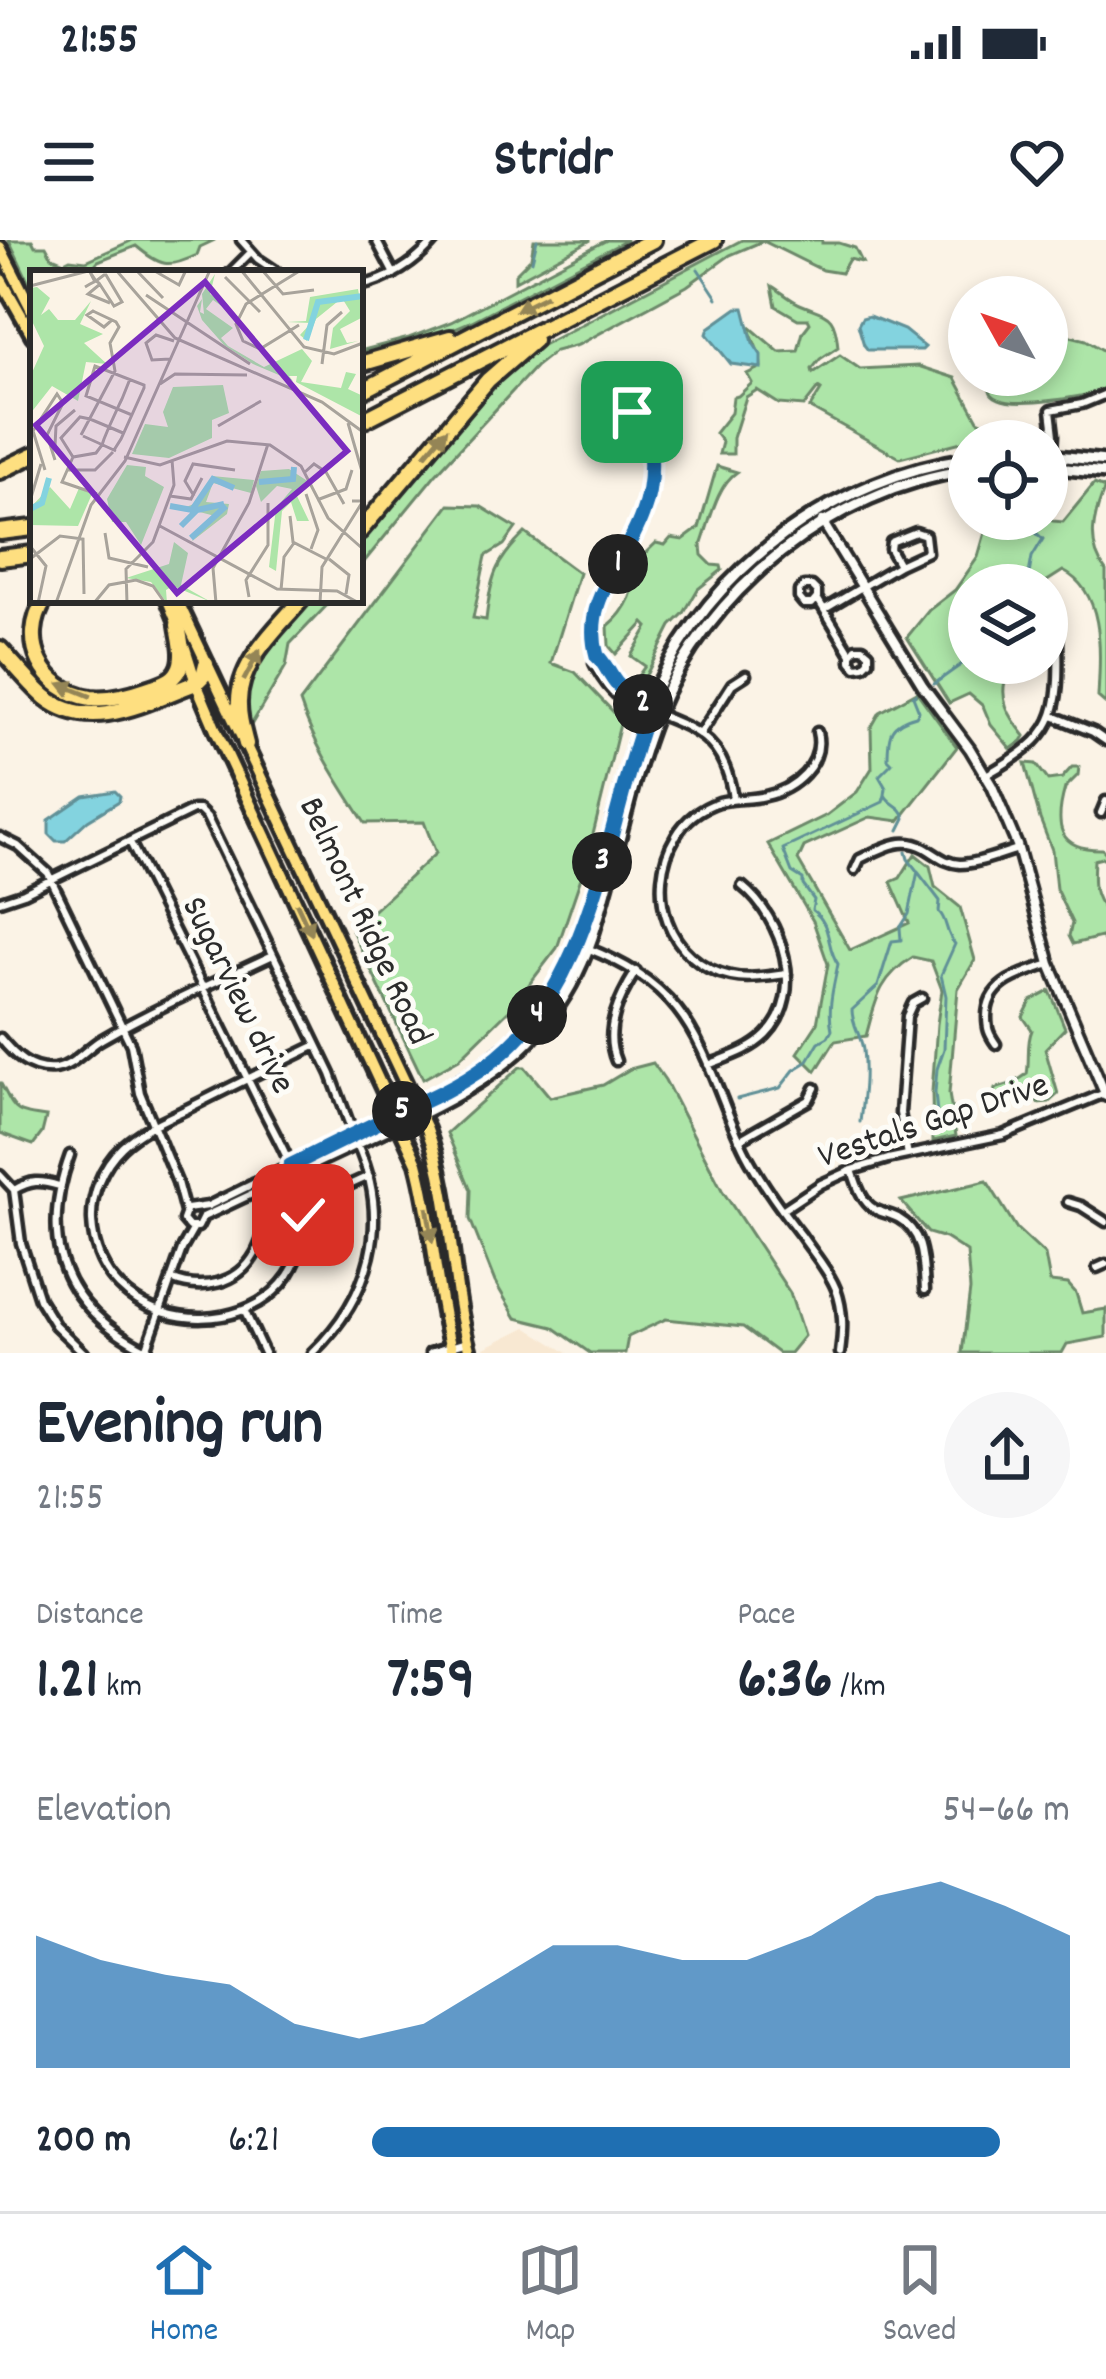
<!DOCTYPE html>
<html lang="en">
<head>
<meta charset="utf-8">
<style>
  :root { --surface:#fff; --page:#f6f6f7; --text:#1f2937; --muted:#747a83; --line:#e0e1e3; --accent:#1f6fb2 }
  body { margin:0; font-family:Dekko,sans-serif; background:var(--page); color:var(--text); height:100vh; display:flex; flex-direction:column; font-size:45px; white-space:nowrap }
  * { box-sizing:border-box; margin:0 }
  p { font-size:39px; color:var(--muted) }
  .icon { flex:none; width:66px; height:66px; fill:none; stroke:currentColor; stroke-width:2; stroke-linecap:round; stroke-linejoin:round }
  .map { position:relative; height:1113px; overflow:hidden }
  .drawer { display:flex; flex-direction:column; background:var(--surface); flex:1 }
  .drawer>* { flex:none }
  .needle { width:78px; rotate:310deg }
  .fabs { position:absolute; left:948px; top:36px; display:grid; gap:24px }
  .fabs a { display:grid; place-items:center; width:120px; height:120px; border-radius:50%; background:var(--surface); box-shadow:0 6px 18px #0003; font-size:60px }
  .pin { position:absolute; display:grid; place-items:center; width:102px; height:102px; color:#fff; margin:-51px; border-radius:24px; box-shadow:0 6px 18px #0006 }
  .km { position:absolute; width:60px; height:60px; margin:-30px; border-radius:50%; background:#222; color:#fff; font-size:33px; line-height:60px; text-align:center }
  .round { display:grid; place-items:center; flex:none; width:126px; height:126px; border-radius:63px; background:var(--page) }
  .head { display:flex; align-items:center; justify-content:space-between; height:204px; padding:0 36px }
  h1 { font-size:66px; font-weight:800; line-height:90px }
  .figures { display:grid; grid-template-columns:repeat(3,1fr); gap:18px; height:204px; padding:12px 36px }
  .figures div { display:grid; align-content:center }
  .figures b { font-size:60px; font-weight:800 }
  .figures small { font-size:33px; font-weight:400 }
  .figures p { font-size:33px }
  .chart { height:336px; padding:24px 36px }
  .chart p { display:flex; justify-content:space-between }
  .chart svg { width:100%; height:216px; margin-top:12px; fill:var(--accent); opacity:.7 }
  ul { padding:0 36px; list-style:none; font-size:39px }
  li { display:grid; grid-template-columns:192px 144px 1fr; align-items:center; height:90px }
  li i { height:30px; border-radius:15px; background:var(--accent) }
  .status { display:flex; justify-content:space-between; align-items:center; height:84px; padding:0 60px; background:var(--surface); direction:ltr }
  .status svg { height:33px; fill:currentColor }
  header { display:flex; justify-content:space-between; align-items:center; height:156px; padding:0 36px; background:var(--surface); font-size:54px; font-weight:800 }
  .tab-bar { display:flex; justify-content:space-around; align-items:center; height:168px; border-top:3px solid var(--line); background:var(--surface); font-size:33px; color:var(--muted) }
  .tab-bar a { display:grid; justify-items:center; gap:6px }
  .tab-bar .on { color:var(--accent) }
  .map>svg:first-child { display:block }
  .built { fill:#f8e8d2 }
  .green { fill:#ade5a8; stroke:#6c886a; stroke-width:3 }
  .water { fill:#83d3df; stroke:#609097; stroke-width:3 }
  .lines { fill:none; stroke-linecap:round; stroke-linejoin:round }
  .stream { stroke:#609097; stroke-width:3 }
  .minor-casing { stroke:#2b2b2b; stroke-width:15 }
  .tertiary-casing { stroke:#2b2b2b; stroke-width:16 }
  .secondary-casing { stroke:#2b2b2b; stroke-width:18 }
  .primary-casing { stroke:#2b2b2b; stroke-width:20 }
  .motorway-casing { stroke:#2b2b2b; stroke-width:22 }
  .minor { stroke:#fdfcf7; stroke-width:6 }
  .tertiary { stroke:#fdfcf7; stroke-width:8 }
  .secondary { stroke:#fdfcf7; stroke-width:9 }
  .primary { stroke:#fedf80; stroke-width:10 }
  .motorway { stroke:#fedf80; stroke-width:14 }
  .oneway { fill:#948556 }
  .route-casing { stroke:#fff; stroke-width:24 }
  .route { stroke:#1f6fb2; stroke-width:15 }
  .labels { text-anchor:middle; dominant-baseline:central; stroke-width:10; stroke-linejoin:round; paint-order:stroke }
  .street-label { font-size:36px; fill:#2b2b2b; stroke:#fdfcf7 }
  .inset-river { fill:none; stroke:#83d3df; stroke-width:6 }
  .inset-road { fill:none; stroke:#a8a39b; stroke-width:3 }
  .view { fill:#7b2cbf; fill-opacity:0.15; stroke:#7b2cbf; stroke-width:6 }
  .inset-edge { fill:none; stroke:#2b2b2b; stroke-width:6 }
</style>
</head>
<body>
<div class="status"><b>21:55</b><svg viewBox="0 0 49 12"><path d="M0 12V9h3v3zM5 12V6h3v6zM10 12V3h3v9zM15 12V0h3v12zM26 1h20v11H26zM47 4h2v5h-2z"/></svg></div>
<header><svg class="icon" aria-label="menu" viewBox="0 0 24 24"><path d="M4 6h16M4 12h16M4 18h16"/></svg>Stridr<svg class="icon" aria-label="heart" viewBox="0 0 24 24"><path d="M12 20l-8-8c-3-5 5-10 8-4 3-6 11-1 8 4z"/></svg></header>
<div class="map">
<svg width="1106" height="1113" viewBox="0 0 1106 1113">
  <rect width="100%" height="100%" fill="#fbf3e6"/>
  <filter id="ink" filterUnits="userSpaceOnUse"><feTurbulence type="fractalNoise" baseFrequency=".00833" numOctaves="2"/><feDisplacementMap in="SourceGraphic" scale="24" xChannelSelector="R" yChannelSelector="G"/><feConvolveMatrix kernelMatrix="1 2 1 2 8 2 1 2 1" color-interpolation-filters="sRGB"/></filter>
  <g filter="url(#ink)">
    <path class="built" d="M526,1087L568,1113H486L484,1108Z"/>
    <path class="green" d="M9,0H32L35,6H46L52,17L64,22L70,19L86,21L133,0H215L200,7L197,15C168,29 160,26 136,6L98,21L88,33H33V51Z
      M534,0H591L515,41V34L531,18Z
      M607,0H627L472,81L432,98L360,120V111L409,98L451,82Z
      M742,0H822V3H839L855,8L862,22L849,19L841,33L822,30L763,1L730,15L687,46L578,105L555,111L536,126L435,235L360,327V302L509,130L535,109Z
      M772,46C781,51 790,60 800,64C828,76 835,72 838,107L820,119L812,129L813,133L840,115L860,129L918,126L955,138L978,180L1011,195L1012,201H965L900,218L810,168L821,150L818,148L804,166L779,164L757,150L746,157L733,198V214H719L722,202L715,193L731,173L733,157L738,156L752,143L747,134L761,127C761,112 752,100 748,85L779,112L798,111L803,92L810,83L808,79H798L776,66Z
      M1067,95L1086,100L1106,112V148C1088,157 1017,168 999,159C990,155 991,153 988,144L997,135H1047V105Z
      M717,226L737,232C716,246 710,282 701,306L702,315L712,325L721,326L722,330L698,349L684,373L671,386L638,451L631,446L645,426L631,416L648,387L644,383L616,414L609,406L608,386C628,370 637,347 636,322L656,303L665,305L671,298L683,300L699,288Z
      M1094,244L1105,248C1093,277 1086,305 1106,331V464L1098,457C1100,415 1106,352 1063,331L1041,345H969V423H1023L1022,435L1008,432C997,458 1009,476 1025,496L1022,501L1011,509L991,485L983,466L969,454L949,463L907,397L929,370L955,350L978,317L988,282L995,279H1047V276L1053,281L1063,282Z
      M449,265L480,266L516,288L504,305L486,316L473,378L486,380C491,337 494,323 525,293L579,333L551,423L575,432L621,480L586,623L557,708L511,768L459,819L423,839L352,690L436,613L424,582L365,583C340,544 314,506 300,462Z
      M311,360H332L290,404L286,426L250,487C249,484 243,472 242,468C238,433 289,385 311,360Z
      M917,452L957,507L899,581L870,577L804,607L798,620L850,710L909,683L891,642L900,638L915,614L930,626L935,647L960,667L975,720L958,749L949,854L956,896L933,901L932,852L937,784L942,750L931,721L913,717C879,738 876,760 866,796L835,801L816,831L798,813L817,784L828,724L813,681L768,604L827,575L857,552L872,528L871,488L880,472Z
      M1025,523L1036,524L1048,540L1062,538L1072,527H1079L1078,535L1065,548C1054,586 1058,610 1102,609L1106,613V617L1094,620C1093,639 1091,657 1106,670V703L1101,697L1073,704L1069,696L1072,683L1056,649L1052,610L1040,579Z
      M1050,751L1065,788L1045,809L1058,854L1049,862L1038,863L1033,850L1023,847L993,856L995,849L1014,843L1027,834C1030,819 1026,803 1032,790L1023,777L1031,761Z
      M653,823L665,840L722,950L790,1053L804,1096L790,1113H778L743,1087L666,1079L628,1097L625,1113H590L553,1087L516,1078L495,1042L470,979L471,950L447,893L520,827H525L550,857L603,845L630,829Z
      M0,842C16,871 12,873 46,877L42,893L33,905L0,893Z
      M987,941L1017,989L1045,1015L1050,1042L1068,1044L1076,1053L1082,1073L1106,1069V1097L1067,1104L1062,1113H962L970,1050L967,1012L945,998L928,993L901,961Z"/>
    <path class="water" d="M737,68H744L753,103L761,115V128L731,124L707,94L709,88Z
      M869,76L904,90L925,107L922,110H868L864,105L858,85L862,78Z
      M115,551L120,556L119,561L88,580L65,601H56L49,594V580L84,556Z"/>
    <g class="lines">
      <path class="stream" d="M532,21L537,0
        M698,29L717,58
        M1020,279L1043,299L1032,317L1028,340L1021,345
        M934,444L969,419
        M899,590L905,578C902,565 891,566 885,555L886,548L879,536L892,523L888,519C888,492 890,483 916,476L919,471L913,456L916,454
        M906,612L908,619L940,661L939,672C948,680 945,694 955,704L941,735L946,756L944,809L937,829L935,853L939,892
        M737,859L780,848L794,830L807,822L819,802L828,797L832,790C827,767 834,745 838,724C825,706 833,685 812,670L814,660L803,645V639L792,632L783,609L883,562L885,555
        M860,882C863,857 866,835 863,810C861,795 852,785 852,770L878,746L892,701L901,700L900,688L909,674L918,631"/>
      <defs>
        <path id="minor" d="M241,0L258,19L279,33
          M376,0L394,34
          M230,33L251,12
          M360,46C391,39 415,24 435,0
          M1052,227L1054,195L1051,170L1082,164L1106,154
          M916,292L925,295L927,312L899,325L890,309L891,302Z
          M817,358L812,364H804L799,358V351L804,346H812L817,351V358L851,414V421L856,427L864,426L869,421V413L863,408H856L851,414
          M825,369L899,325
          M597,416L593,384L598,360L639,283L650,241V209L653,201L645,173L635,170L629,176C630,188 641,202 650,209
          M597,416C616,432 615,450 643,463L645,469L639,472C619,460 604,445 594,423Z
          M654,473C703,491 726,505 733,559
          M1053,476L1093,492L1106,501
          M700,494L732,444L746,435
          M986,535C1057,495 1060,477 1058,397
          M1101,573L1106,561
          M0,597L18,606L48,633L131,805L140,853L177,942L185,972
          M130,602L188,718C211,765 234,811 257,858C275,895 301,934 303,976C310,1109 99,1113 92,981C91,954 102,926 122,907C142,888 169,878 193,866C234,845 276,825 317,805
          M855,630L860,619C881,609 902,595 925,608C937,615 945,623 960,624C979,624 1000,614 1018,609
          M0,661L24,653L193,570H199L207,578L331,834L353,894
          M587,708C622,722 653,739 677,769C710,810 723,872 749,919C764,946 782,971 801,995C813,1013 828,1029 836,1049C844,1071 843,1091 840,1113
          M787,734C769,736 749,740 731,736C667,723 644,649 676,596C685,580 701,568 719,562C734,558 750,560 765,556C794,550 825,524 817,492
          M0,798C14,815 30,832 55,829C74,826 86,808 102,799C157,767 216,742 273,715
          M996,804C989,794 987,789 987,777C987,741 1022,734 1050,724
          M616,821C603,790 619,758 636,731
          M708,825C728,817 750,811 766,795C807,753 782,678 742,646
          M394,875L208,966L187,969L183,980L189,987H198L203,977L397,886
          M739,900L809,860L815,848
          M70,915C38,1003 63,1068 147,1110
          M908,915L900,873L907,776L913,763L922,758
          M852,930C856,942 860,957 870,966C878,973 888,973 898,978C925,993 923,1023 925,1050
          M0,935L14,950L21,1003L39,1059L55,1085L84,1113
          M14,950C31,940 40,940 59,946
          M301,962L323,957L369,936
          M1068,962L1081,966L1106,982
          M782,970L821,944L852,930L888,919L1003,895L1105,853
          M1097,1028L1106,1024
          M171,1039C202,1052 238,1044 255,1014C260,1006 262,995 268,988C277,977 290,975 303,975
          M245,1072L264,1113
          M145,1113L182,1009L194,988
          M312,1113C371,1056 392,981 357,904
          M430,1113L467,1102"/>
        <path id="tertiary" d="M822,281L923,446L970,509L992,546L1017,605L1050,724L1106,856"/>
        <path id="secondary" d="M1047,215L1106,221
          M1047,227L1106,233
          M396,874C456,847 508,817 547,762C589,702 600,626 620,557C630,520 641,481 658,445C715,324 838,237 969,218
          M400,884C492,841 557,799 592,697C616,625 628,547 656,476C707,350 833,248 969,230"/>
        <path id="primary" d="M0,7L33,72
          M0,38L33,96
          M168,360L180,390
          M177,360L427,889C454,962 449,1039 470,1113
          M185,408L196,443L218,495L417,923C434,985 435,1051 452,1113"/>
        <path id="motorway" d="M360,124L450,98
          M360,152L653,0
          M360,182L714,0
          M0,231L33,215
          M360,291L488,140L534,100
          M0,292L33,288
          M0,318L33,314
          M45,360C18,401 43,451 91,458C110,460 129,455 146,449C158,445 172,442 178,431C186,418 180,399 178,385
          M0,409C15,425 29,443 45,457C92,495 149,460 196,443L203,436L206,424
          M246,504C243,492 239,479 239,466C237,423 276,390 301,360"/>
      </defs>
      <use href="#minor" class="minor-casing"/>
      <use href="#tertiary" class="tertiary-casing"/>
      <use href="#secondary" class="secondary-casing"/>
      <use href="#primary" class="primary-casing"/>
      <use href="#motorway" class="motorway-casing"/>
      <use href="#minor" class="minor"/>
      <use href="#tertiary" class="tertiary"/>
      <use href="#secondary" class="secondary"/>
      <use href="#primary" class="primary"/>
      <use href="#motorway" class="motorway"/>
    </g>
    <defs><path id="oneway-solid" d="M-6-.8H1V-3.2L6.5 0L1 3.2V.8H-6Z" transform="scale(3)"/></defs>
    <g class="oneway">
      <use href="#oneway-solid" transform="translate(531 63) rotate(153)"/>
      <use href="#oneway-solid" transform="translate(436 202) rotate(-50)"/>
      <use href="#oneway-solid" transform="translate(252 425) rotate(-62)"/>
      <use href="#oneway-solid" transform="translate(75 450) rotate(-158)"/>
      <use href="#oneway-solid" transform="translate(304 679) rotate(65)"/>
      <use href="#oneway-solid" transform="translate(430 985) rotate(81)"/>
    </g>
  </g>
  <g class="lines" filter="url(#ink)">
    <defs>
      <path id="route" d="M303,975L297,942L290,926C326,908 362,890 398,873C429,859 460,845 487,825C596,746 604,588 648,470C640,459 625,454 616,443C608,433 606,424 597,416C581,358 624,326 642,275C650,254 652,232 650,209L643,204L629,182L632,172"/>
    </defs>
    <use href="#route" class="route-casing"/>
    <use href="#route" class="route"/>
  </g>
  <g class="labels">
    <g class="street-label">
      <text transform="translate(363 682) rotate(65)">Belmont Ridge Road</text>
      <text transform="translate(236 756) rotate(64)">Sugarview drive</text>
      <text transform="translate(934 883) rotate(-18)">Vestals Gap Drive</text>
    </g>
  </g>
  <g transform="translate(30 30)">
    <rect width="333" height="333" fill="#fbf3e6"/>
    <path d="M185,4L180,24L200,38L204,45L183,30L176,39L203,58L191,68L198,76L234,97L272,79L282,91L271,112L311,118L316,102L326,104L318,119L333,126V147L266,112L267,106H259L263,111L223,94L194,75L172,50L167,36L172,29L170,42L174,44L172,24ZM7,17L20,28L11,45L19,39L28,50H45L61,31L50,54L73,64L54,73L77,94L56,92L48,131L22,116L0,144V107L14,76L0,47V18ZM328,19L333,47L310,59L317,73L328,71L300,79L303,58L320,41L312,28L286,49L277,71L270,65L281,53L257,52L276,51L280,27ZM193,115L199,143L182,150V168L139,188L102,184L115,154L138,157L133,142L143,117ZM97,195L116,197L115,206L134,217L111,275L96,252H82L77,229ZM259,199L279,212L266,224L279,251H267L261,232L252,241L246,301L239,297L246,238L262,219L247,216L231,232L226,216L231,201ZM182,206L224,210L221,223L183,213L176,232L199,234L197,244L161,272L185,246L154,238L171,231ZM20,217L40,239L49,218L62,224L48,256L0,255V238ZM144,272L158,283L151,315L181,332L143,316L136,320L137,333L121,312L96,308L139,294Z" fill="#ade5a8"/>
    <path class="inset-river" d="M276,70L288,32L333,26M229,212L263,209L264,197M140,236L162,240L183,209L204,218M0,239L12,233L19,208M151,256L167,240L194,234M161,268L196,236"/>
    <path class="inset-road" d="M86,0L145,68L292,132L333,162M106,0L133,28M123,0L149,15L156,0M211,0L274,77L304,84L333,73M232,0L253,24L284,20M195,7L230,42M69,15L58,24L80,33M0,16L62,0M55,17L60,14L66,11L74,5H76L92,32L84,36L69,13L66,11L64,10L60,2L66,11M116,25L220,94M269,55L230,79L213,71L206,54L216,34L271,0M140,89L122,90L116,73L126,65L144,71M292,94L297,55L312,42M130,114L145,104L217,105M318,153L333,205M188,156L231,131M93,163L79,157L60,149L50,147L31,168L43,187L66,183L72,175L74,169L79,157L90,133L92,129L100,109M51,165L85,101L80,73L89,57L86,52L65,42L63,41L57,45L74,57L82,50M53,166L86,181M25,176L26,156L45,140M84,180L91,169L114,118V115L65,96L56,126L102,145M43,187L32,212L67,224M94,187L130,195L197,171L240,175L271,196L298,248L333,279M15,200L3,161L27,124L33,133L17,165L25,190M38,200H65L83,182M275,202L284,194L296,202L314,234M276,224L288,260L281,279M140,226L161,229L172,208M164,226L155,211L163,194L205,200M287,230L316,219L322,200M0,231L11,194M260,246L263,272L296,289M128,255L247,319L307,321L329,333M75,263L79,288L118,297M0,276L16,296L8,333M0,289L30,266L53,269L54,324M299,289L319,305L316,324M251,320L254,287L264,273M219,327L216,310L238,275V233M26,333L61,235L95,191L180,0M64,333L79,315L106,310L123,316L135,333M97,333L96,299L123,272L144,215L142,190M186,333L183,298L219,233L238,174M290,333L292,297L333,231H322"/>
    <path class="view" d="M175,12L317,181L147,323L6,155Z"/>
    <rect width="333" height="333" class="inset-edge"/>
  </g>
</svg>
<div class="fabs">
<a><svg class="needle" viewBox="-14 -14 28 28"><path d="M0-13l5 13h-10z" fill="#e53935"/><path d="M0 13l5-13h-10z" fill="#747a83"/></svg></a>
<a><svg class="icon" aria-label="locate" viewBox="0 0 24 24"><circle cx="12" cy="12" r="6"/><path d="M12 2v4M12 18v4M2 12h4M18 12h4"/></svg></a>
<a><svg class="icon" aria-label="layers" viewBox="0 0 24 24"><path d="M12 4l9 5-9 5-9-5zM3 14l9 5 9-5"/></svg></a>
</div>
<div class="pin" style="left:632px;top:172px;background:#1e9e55"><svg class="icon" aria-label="arrive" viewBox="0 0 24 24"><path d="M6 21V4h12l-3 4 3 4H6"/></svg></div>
<div class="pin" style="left:303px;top:975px;background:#d93025"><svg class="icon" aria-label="check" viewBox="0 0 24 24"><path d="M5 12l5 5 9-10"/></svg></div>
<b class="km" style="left:618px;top:324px">1</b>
<b class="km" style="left:643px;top:464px">2</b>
<b class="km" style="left:602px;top:622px">3</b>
<b class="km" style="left:537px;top:775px">4</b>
<b class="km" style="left:402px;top:871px">5</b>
</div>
<section class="drawer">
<div class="head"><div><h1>Evening run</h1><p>21:55</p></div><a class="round"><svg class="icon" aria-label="share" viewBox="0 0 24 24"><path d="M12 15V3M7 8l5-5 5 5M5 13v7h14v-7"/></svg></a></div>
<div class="figures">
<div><p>Distance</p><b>1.21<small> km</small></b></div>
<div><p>Time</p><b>7:59</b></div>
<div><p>Pace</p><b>6:36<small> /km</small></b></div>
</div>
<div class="chart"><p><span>Elevation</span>54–66 m</p>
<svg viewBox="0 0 160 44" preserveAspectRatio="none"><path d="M0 44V17L10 22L20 25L30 27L40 35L50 38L60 35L70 27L80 19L90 19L100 22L110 22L120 17L130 9L140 6L150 11L160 17V44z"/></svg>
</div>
<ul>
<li><b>200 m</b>6:21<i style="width:90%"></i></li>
</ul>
</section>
<nav class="tab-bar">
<a class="on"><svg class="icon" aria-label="home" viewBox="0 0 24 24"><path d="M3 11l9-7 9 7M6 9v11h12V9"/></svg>Home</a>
<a><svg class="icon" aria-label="map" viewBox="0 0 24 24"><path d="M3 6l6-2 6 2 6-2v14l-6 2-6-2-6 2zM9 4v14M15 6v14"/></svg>Map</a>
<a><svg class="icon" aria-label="saved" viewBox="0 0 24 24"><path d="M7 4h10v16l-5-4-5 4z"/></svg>Saved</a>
</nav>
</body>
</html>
